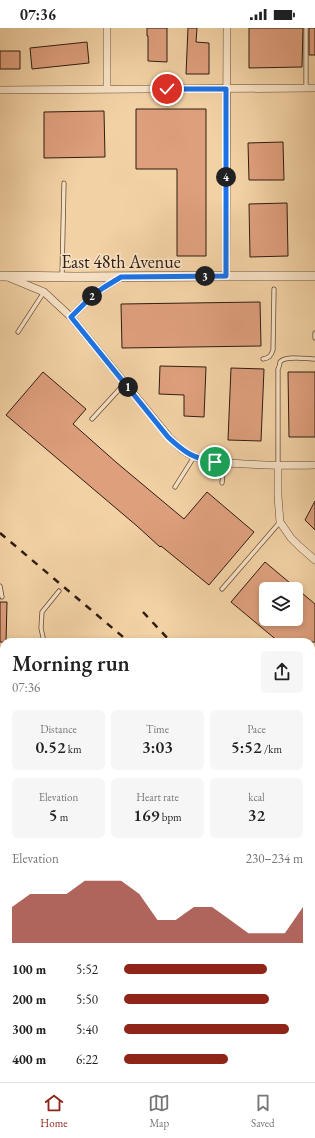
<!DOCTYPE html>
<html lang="en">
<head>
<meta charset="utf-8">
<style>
  :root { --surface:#fff; --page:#f6f6f6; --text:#222; --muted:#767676; --line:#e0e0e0; --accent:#8f2418 }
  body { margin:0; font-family:"EB Garamond",serif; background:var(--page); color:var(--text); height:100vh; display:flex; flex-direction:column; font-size:15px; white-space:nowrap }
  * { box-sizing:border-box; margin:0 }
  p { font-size:13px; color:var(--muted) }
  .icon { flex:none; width:22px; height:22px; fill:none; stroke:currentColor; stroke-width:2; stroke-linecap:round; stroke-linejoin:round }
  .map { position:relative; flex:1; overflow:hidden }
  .details { position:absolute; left:0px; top:610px; width:315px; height:444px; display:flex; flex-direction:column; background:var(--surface); border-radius:12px 12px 0 0; box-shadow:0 2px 6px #0003 }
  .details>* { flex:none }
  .controls { position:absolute; left:259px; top:554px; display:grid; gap:8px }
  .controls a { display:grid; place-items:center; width:44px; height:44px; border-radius:6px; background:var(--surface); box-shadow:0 2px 6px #0003; font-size:20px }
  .pin { position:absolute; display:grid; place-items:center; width:34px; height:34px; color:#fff; margin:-17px; border:2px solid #fff; border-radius:50%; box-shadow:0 1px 4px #0007 }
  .km { position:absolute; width:20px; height:20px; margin:-10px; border-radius:50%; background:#222; color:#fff; font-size:11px; line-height:20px; text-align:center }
  .round { display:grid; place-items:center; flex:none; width:42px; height:42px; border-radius:6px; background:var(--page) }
  .summary { display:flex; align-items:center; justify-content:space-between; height:68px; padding:0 12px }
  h1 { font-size:22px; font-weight:600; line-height:30px }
  .metrics { display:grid; grid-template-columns:repeat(3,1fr); gap:6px; height:68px; padding:4px 12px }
  .metrics div { display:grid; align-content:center; border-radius:6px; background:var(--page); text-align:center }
  .metrics b { font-size:17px; font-weight:600 }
  .metrics small { font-size:11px; font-weight:400 }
  .metrics p { font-size:11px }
  .chart { height:112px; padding:8px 12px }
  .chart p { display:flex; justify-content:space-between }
  .chart svg { width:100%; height:72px; margin-top:4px; fill:var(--accent); opacity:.7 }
  ul { padding:0 12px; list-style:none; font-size:13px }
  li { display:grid; grid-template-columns:64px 48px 1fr; align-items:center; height:30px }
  li i { height:10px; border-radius:5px; background:var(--accent) }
  .status { display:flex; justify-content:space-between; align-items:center; height:28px; padding:0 20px; background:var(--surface); direction:ltr }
  .status svg { height:11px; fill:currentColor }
  .tabs { display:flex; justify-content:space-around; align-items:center; height:56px; border-top:1px solid var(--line); background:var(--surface); font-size:11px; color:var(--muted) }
  .tabs a { display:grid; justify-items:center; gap:2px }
  .tabs .selected { color:var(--accent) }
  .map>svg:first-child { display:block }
  .building { fill:#de9f7c; stroke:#2f1d12; fill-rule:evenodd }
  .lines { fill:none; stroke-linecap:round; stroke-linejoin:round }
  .service-casing { stroke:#604a36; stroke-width:5 }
  .minor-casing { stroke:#604a36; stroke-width:8 }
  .tertiary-casing { stroke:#604a36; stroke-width:10 }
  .secondary-casing { stroke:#2f1d12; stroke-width:12 }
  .motorway-casing { stroke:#2f1d12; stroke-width:14 }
  .service { stroke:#f7e1c4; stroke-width:3.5 }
  .minor { stroke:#f7e1c4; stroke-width:7 }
  .tertiary { stroke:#f7e1c4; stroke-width:9 }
  .secondary { stroke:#f7e1c4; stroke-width:10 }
  .motorway { stroke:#e9b872; stroke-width:13 }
  .rail { stroke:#2f1d12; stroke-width:2.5; stroke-dasharray:7 7; stroke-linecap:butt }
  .route-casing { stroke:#fff; stroke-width:8 }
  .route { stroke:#1a73e8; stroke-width:5 }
  .labels { text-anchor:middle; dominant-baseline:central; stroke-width:3.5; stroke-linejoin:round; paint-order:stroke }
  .street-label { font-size:18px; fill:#2f1d12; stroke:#f7e1c4 }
</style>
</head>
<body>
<div class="status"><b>07:36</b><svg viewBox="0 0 49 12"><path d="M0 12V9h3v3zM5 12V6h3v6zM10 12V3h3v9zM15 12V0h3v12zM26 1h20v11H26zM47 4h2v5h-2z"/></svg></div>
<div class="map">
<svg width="315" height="1054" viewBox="0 0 315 1054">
  <rect width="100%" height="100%" fill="#f2d1a4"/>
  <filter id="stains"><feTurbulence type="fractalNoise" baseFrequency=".005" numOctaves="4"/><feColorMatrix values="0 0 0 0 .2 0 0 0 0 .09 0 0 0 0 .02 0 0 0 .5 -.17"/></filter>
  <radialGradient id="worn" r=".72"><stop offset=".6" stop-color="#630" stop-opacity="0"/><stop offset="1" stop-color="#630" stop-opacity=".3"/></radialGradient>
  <path class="building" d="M147,0H167V34L148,33V8H147Z
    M188,0H197L196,14L209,15V46H186Z
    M249,0H303L302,39L249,40Z
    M309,0H315V27H309Z
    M87,14L89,35L32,41L30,20Z
    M0,23H20V41H0Z
    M136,81H206V228H177V141H136Z
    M104,83L105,129L44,130V84Z
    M283,114L284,152H249L248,115Z
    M287,175L288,228L250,229L249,176Z
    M260,274L261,318L122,320L121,276Z
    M160,338L206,339L204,389L184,388V367L159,366Z
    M231,340L264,341L261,413L228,412Z
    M43,344L86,381L73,396L117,435L184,491L207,464L254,504L209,557L161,518L160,519L137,498L6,387Z
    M288,344H315V409H289Z
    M315,473V502L305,492Z
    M265,534L315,576V614H279L231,574ZM266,561H296V591H266Z
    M0,574H7L6,614H0Z"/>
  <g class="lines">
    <defs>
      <path id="service" d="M306,0V60
        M62,248L64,155
        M18,304L44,264
        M315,310V305
        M263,331C269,330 271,328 273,322L274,261
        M92,391L125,355
        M278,438V341C279,340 280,335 280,334C285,327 307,331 315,331
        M222,455L224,435
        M175,459L194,429
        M0,558L2,569
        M222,561L280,494
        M44,614L41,600L42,584L59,563
        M0,709H4
        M159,1050V1054
        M194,1050V1054
        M143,1054V1050
        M174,1054L175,1050"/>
      <path id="minor" d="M107,0V61
        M0,62L315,60
        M226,248L227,0
        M10,250L44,264L71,289L169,409C177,417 184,425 195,429C211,435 228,435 244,436C268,437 291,438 315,437
        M71,289L91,269L103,260L121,249
        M278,438V468L280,494L291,510L299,518L315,532
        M311,1022H315"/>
      <path id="tertiary" d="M0,248L75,249L226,248H315"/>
      <path id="secondary" d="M0,928H4
        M311,928H315
        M0,1019H4"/>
      <path id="motorway" d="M0,949H4
        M311,949H315
        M311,961H315
        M0,962H4
        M311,979H315
        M0,980H4
        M0,994H4
        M311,994H315
        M311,1014H315"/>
    </defs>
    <use href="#service" class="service-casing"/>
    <use href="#minor" class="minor-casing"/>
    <use href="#tertiary" class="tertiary-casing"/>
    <use href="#secondary" class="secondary-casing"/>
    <use href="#motorway" class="motorway-casing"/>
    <use href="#service" class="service"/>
    <use href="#minor" class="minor"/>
    <use href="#tertiary" class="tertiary"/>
    <use href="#secondary" class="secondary"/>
    <use href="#motorway" class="motorway"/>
    <path class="rail" d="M0,505L129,614
      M143,584L171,614
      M311,768L315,771"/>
  </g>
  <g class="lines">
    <defs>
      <path id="route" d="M167,61H226V248L121,249L103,260L91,269L71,289L168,409C185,425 193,430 215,434"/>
    </defs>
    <use href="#route" class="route-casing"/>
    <use href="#route" class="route"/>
  </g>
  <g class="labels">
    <g class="street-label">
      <text x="121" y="233">East 48th Avenue</text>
    </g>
  </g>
  <rect width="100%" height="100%" filter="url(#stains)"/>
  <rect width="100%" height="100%" fill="url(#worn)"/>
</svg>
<div class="controls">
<a><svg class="icon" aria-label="layers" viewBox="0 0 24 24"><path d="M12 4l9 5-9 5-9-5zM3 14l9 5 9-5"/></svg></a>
</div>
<div class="pin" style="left:215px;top:434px;background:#1e9e55"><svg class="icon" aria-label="arrive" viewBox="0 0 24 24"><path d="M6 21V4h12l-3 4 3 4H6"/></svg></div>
<div class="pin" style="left:167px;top:61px;background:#d93025"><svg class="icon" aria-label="check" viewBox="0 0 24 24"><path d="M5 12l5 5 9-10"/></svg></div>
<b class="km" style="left:128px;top:359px">1</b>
<b class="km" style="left:92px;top:268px">2</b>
<b class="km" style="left:205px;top:248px">3</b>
<b class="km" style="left:226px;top:149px">4</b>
<section class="details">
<div class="summary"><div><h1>Morning run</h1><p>07:36</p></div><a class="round"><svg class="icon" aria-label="share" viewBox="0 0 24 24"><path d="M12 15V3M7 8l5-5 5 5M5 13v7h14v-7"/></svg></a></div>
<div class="metrics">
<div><p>Distance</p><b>0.52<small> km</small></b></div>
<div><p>Time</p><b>3:03</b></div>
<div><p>Pace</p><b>5:52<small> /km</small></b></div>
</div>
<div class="metrics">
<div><p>Elevation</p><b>5<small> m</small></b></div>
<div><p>Heart rate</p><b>169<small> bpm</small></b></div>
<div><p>kcal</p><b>32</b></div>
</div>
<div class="chart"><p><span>Elevation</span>230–234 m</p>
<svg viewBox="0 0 160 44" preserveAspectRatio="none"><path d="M0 44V22L10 14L20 14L30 14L40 6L50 6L60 6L70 14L80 30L90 30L100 22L110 22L120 30L130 38L140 38L150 38L160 22V44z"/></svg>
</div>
<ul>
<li><b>100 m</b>5:52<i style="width:80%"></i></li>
<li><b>200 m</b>5:50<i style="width:81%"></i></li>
<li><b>300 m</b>5:40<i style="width:92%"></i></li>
<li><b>400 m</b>6:22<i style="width:58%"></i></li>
</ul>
</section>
</div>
<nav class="tabs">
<a class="selected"><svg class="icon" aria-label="home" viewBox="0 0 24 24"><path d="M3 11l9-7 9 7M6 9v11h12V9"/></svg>Home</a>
<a><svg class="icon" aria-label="map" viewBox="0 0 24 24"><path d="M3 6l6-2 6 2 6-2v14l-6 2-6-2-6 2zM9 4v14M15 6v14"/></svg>Map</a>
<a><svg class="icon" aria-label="saved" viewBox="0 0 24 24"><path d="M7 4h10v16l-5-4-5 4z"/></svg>Saved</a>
</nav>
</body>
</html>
